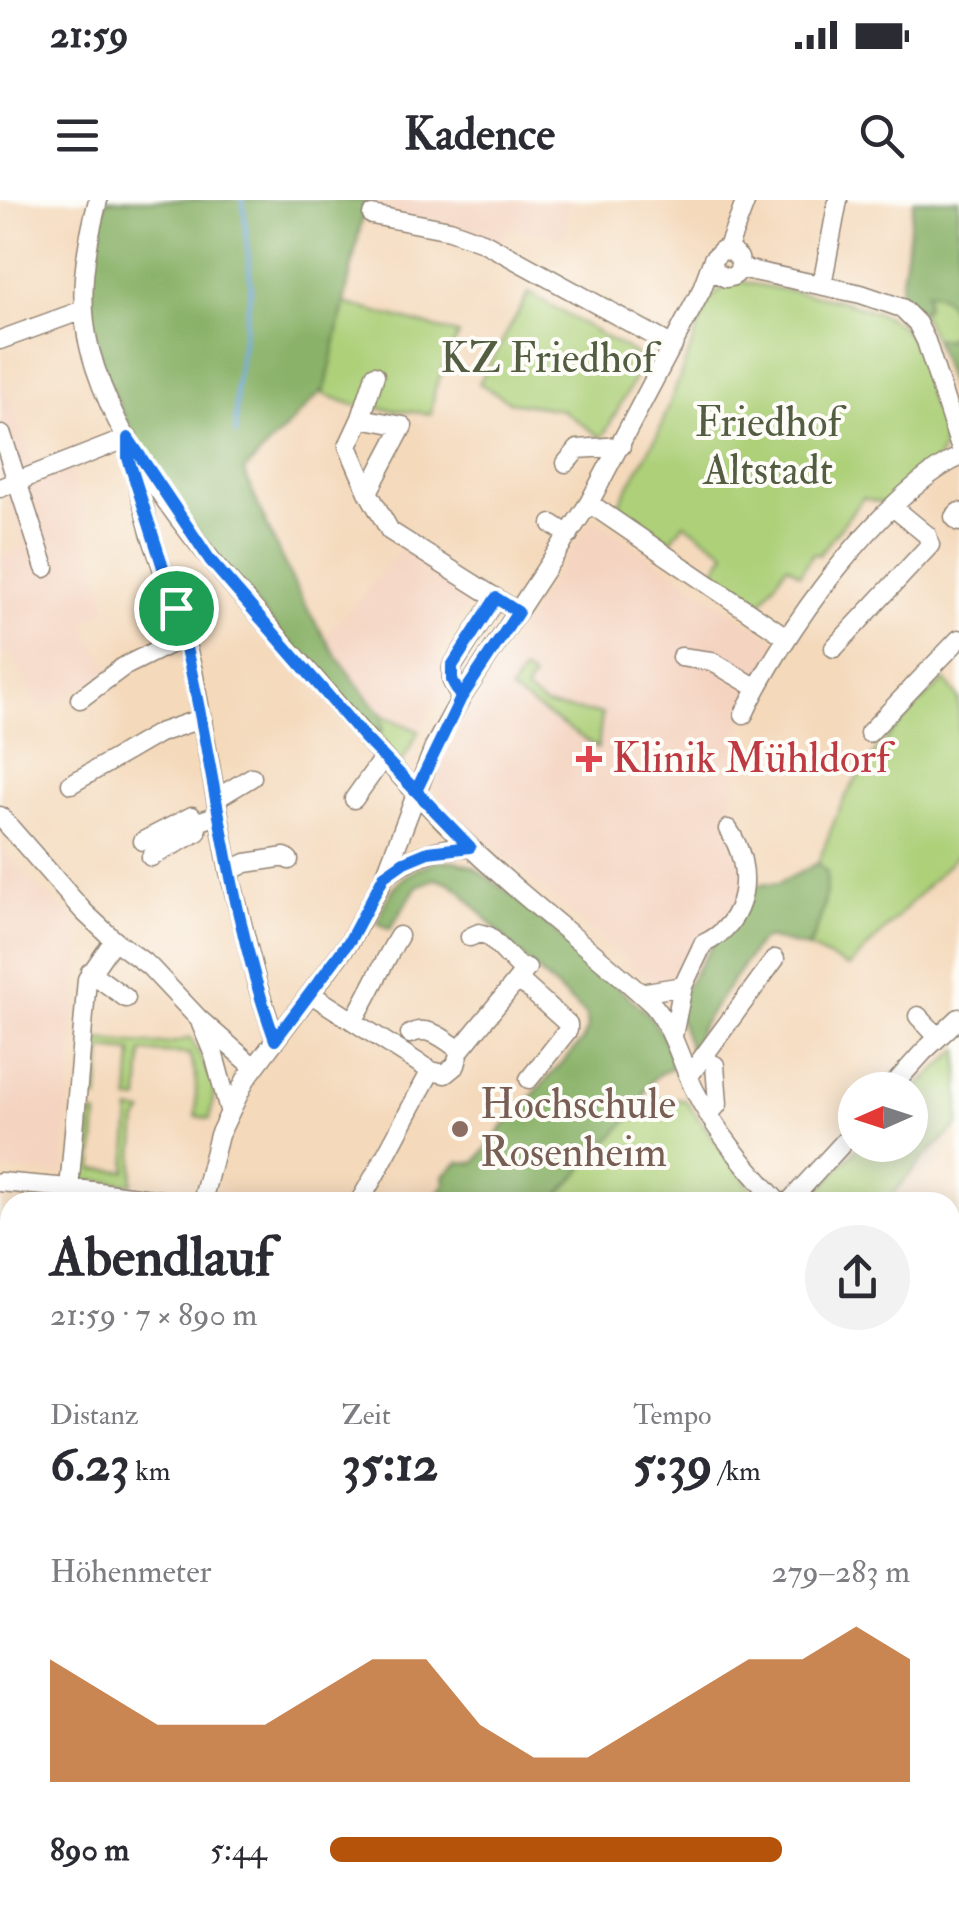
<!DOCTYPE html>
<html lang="de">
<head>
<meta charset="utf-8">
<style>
  :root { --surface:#fff; --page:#f2f2f3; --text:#2b2b33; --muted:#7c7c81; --accent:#b45309 }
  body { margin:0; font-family:"IM FELL Double Pica",serif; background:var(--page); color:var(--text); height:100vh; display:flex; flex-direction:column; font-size:38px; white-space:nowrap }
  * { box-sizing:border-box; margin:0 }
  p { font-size:32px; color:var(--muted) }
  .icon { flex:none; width:55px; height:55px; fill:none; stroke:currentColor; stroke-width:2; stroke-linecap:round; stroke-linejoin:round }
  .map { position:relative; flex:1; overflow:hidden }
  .side { position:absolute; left:0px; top:992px; width:960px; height:718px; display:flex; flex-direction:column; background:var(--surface); border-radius:30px 30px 0 0; box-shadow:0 5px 25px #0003 }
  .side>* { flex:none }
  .needle { width:65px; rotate:267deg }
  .tools { position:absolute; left:838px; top:872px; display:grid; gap:20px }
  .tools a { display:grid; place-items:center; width:90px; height:90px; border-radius:50%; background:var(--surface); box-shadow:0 5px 25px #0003; font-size:50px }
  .pin { position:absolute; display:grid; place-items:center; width:85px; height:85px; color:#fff; margin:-42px; border:5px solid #fff; border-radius:50%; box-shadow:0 2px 10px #0007 }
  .round { display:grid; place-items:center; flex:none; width:105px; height:105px; border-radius:52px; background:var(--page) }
  .summary { display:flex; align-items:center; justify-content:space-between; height:170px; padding:0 50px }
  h1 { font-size:55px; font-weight:800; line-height:75px }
  .stats { display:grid; grid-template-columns:repeat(3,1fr); gap:15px; height:170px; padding:10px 50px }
  .stats div { display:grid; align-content:center }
  .stats b { font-size:50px; font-weight:800 }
  .stats small { font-size:28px; font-weight:400 }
  .stats p { font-size:28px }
  .chart { height:280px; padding:20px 50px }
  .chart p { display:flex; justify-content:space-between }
  .chart svg { width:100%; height:180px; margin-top:10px; fill:var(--accent); opacity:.7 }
  ul { padding:0 50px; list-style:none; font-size:32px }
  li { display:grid; grid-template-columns:160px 120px 1fr; align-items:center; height:75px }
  li i { height:25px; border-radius:12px; background:var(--accent) }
  .status { display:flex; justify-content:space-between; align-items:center; height:70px; padding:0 50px; background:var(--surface); direction:ltr }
  .status svg { height:28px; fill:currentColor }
  header { display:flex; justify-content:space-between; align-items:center; height:130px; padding:0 50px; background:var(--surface); font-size:45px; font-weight:800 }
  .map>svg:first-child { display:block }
  .built { fill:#f4d3c0 }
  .green { fill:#add079; stroke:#6c7e52; stroke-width:2.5 }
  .forest { fill:#8ab269; stroke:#5a6e4a; stroke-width:2.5 }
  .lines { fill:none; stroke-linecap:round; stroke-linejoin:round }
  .stream { stroke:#6fa8de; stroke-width:4 }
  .minor-casing { stroke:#908273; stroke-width:21 }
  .minor { stroke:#fff; stroke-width:18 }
  .route-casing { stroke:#fff; stroke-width:20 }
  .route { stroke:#1a73e8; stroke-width:12 }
  .health-dot { fill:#e0444e; stroke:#fdfcf7; stroke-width:4 }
  .education-dot { fill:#8d6e63; stroke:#fdfcf7; stroke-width:4 }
  .labels { text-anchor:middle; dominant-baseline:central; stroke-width:8; stroke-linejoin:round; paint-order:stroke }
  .park-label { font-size:42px; fill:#525d42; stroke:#fdfcf7 }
  .health-label { font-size:42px; fill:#be3a42; stroke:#fdfcf7; text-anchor:start }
  .education-label { font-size:42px; fill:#785e54; stroke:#fdfcf7; text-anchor:start }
</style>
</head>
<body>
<div class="status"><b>21:59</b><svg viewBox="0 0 49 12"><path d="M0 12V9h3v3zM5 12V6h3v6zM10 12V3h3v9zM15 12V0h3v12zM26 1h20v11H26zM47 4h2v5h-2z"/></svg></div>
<header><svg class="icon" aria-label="menu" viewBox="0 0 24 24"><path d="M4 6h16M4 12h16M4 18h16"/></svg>Kadence<svg class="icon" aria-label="search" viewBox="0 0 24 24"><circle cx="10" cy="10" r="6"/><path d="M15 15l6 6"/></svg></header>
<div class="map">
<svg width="959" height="1708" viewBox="0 0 959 1708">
  <rect width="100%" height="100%" fill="#fdfcf7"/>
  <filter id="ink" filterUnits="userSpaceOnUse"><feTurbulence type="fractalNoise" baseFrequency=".01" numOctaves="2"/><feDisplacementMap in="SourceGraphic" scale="20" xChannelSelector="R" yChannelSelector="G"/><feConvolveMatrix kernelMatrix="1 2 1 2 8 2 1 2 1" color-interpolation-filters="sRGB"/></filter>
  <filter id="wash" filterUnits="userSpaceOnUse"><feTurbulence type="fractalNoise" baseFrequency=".0048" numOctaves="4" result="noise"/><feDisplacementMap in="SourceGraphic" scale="40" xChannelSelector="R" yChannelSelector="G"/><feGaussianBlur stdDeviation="2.25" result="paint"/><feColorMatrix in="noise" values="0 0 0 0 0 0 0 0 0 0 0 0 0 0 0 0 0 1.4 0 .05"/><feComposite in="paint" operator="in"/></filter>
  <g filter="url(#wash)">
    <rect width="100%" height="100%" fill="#f4d9bb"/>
    <path class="built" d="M366,0H570L563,38L507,28L499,44L443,22L364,9Z
      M0,171L34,266L69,268L91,333L87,335L109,409L83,423L110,472L42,511L8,451L0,456V358L24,345L0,281Z
      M593,319L777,441L744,514L733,550L739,552L730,616L733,627L750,652L753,671L749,691L676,810L651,782L444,604L435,586L438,567L473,500Z
      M403,346L474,395L437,451L450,477L419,531L380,512L346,473L324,439Z
      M0,643L13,662L81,727L63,973L0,969Z"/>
    <path class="green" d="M743,82C783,91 886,101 909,135C921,153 922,174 928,193C932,207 941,222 943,237C948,265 904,289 886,304L863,298L819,355L813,353L800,374L787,365L760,405L713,373L726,352L684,323L671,341L618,305L659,232L709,100L728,83Z
      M926,92L940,93C953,103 957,122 951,137L942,141L934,138L920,111L925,110Z
      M529,93L645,160L602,238L562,210L510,202L479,183Z
      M344,103L458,134L435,189L431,214L357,206L323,194Z
      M523,471L533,478L525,491L547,506L602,514L598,548L510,491Z
      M945,480L959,499V653L849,767L809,748C820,725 827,699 827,673L818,663C827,642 834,618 845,598C870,552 906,514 945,480Z
      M382,515L419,531L401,564L374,538L382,531Z
      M190,837L215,885L210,919L196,916V876L189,854L142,852L139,901L129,900L132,852L102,849L98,899H92L97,840C125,841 165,850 190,837Z
      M959,849V925L923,958L886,1002H809L860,945H910V894Z
      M653,899L685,900L761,1002H552L642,905Z
      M130,910L143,913L137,921L132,984L77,979L78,968H87L91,913L97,915L93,969L126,971Z"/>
    <path class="forest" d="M106,0H366L326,187L244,271C282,365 315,437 382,515V531L374,538C282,432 110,260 92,120C87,78 97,40 106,0Z
      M914,0H959V212L934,138L946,140L953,134C956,113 950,93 926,92L927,105L920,111L899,99Z
      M437,661H455L473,667L512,695L647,813C661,830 668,845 673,867C655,874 643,885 642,905L552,1002H431L445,984L444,975L459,962L475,963L505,925L583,840L588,827L586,815L519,754L461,691L448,682L435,679L417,686L390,729L378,723C385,691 405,670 437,661Z
      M818,663L827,673C827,699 820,725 808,748L767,738L759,742L700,828L691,851L676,810L684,789L751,685L778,684Z"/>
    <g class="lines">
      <path class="stream" d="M236,234V188L251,87L243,0"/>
    </g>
  </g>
  <g filter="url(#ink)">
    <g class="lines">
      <defs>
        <path id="minor" d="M98,0C85,50 77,99 90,150C118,256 203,353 275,433C339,505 399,580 469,646C527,702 594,750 653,805C674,830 680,860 694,889C715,931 747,968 778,1002
          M372,15L450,30L483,42L673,146
          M727,50L746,0
          M740,68L861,94L902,108L917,123L926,141L959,244
          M822,85L838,0
          M0,140L83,110
          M361,218L348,246L368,292L390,331L518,412
          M2,235L45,368
          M127,243L150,332L176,408L193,471L229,671L257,784L275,839
          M566,263L578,249L621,246
          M0,288L128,238
          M368,292L403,226L361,218L375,175
          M589,303L786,437
          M959,312L954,317L959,322
          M552,324L569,335
          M834,448L930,345L927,335L893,307
          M681,457L711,461L757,488
          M461,498L452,481V467L496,398
          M80,499L123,467L184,437
          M744,514C780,436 882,293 959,257
          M869,533L959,439
          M71,584L159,533L203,518
          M217,598L252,577
          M354,599L383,558
          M0,616L84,712L114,740L149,766L199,819L254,867
          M143,641L192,616L195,623L218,615
          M151,657L197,632L195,623
          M229,671L246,663L285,657L289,660
          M385,676C410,656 437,647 470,647
          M470,737L479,733L489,736L524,772
          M90,772L126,798
          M518,779L568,824V830L529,879
          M640,793L683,786
          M311,794L431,871L445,874L456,865L460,850L527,768
          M918,816L938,837
          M353,821C370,793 382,764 399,736
          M201,824L214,855L229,910
          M410,834C428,824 445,840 460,850
          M673,836L683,786L703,744C749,723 755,668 728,629
          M689,876L775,759
          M889,890L923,852L959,818
          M709,914L718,904L715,865
          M0,982L69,988L174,1002
          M68,1002L87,779L114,740
          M202,1002L219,935L246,879L350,741L385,676L435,545L461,498L589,303L701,91L713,59L722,50L731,51L739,58C742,69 737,77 726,78L714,72L712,63
          M359,1002C385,960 406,915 431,871
          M789,1002L855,930
          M950,1044L959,1034
          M950,1168L959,1176
          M0,1286L10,1287
          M950,1347L959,1354
          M950,1436L959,1426
          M950,1480L959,1471
          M0,1583L10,1577
          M96,1700L100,1708
          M258,1700V1708
          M448,1700L455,1708
          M646,1700L648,1708"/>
      </defs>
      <use href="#minor" class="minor-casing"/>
      <use href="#minor" class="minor"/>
    </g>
  </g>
  <g class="lines" filter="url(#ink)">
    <defs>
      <path id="route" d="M176,408C214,550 224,700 275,840L350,740L384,676L404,662L428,652L470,647L416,591L461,498L518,412L496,398L452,466V480L461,498L416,591L364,537L210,360L128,238V258L176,408"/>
    </defs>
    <use href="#route" class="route-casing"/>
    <use href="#route" class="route"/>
  </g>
  <path class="health-dot" d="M584 544h10v10h10v10h-10v10h-10v-10h-10v-10h10z"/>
  <circle class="education-dot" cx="460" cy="929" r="10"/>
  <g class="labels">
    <g class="park-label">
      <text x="548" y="159">KZ Friedhof</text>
      <text x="768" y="223">Friedhof<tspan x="768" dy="48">Altstadt</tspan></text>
    </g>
    <g class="health-label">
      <text x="612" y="559">Klinik Mühldorf</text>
    </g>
    <g class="education-label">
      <text x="480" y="905">Hochschule<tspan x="480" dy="48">Rosenheim</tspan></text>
    </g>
  </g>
</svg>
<div class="tools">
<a><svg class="needle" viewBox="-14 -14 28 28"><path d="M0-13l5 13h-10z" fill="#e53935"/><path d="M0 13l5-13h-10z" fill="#7c7c81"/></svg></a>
</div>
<div class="pin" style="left:176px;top:408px;background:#1e9e55"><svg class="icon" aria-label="arrive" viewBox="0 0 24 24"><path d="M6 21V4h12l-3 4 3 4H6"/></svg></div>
<section class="side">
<div class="summary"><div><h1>Abendlauf</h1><p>21:59 · 7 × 890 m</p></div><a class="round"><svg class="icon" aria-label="share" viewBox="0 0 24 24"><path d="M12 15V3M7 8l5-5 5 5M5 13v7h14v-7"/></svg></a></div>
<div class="stats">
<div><p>Distanz</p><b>6.23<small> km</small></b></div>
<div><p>Zeit</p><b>35:12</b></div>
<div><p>Tempo</p><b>5:39<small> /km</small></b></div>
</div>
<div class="chart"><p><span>Höhenmeter</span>279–283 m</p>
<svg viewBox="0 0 160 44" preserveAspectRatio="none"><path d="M0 44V14L10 22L20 30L30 30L40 30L50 22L60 14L70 14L80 30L90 38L100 38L110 30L120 22L130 14L140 14L150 6L160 14V44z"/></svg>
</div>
<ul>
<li><b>890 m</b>5:44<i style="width:78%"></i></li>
</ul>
</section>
</div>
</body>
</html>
